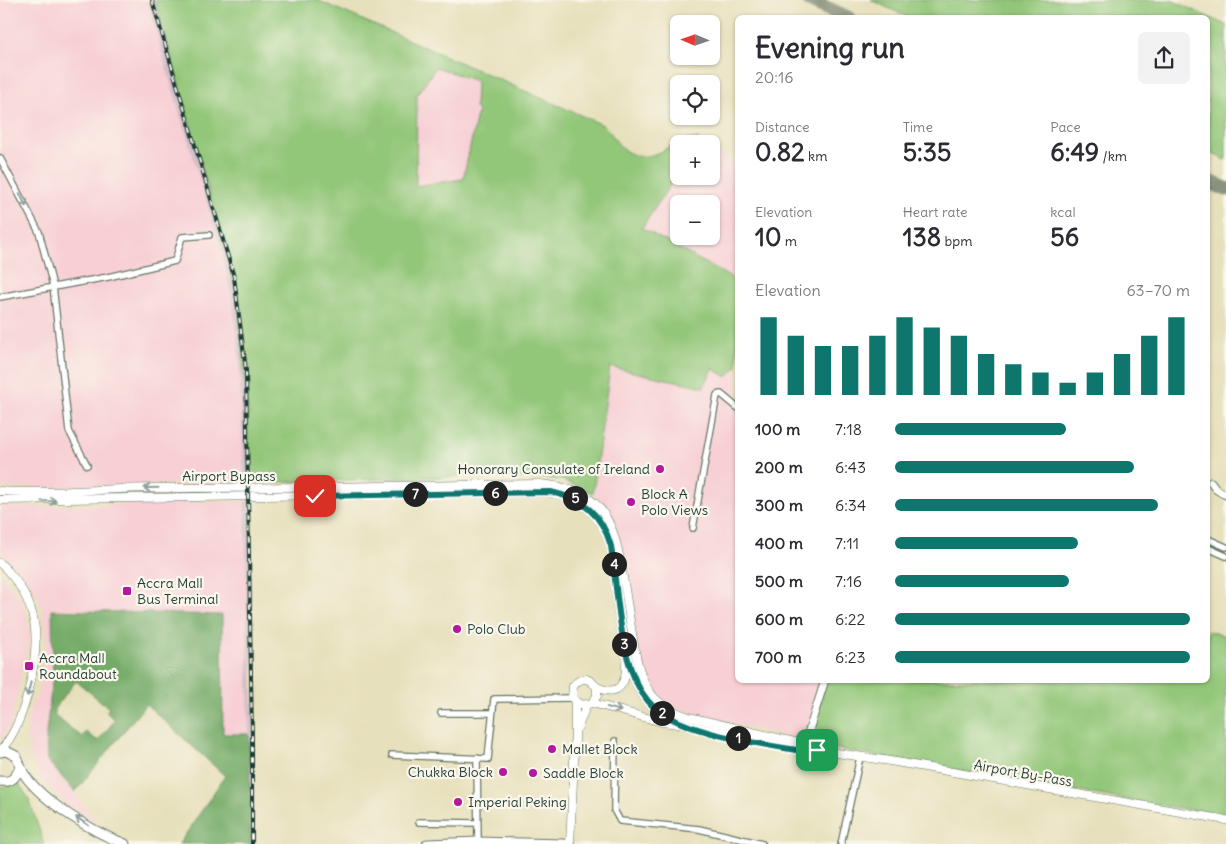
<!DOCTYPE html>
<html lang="en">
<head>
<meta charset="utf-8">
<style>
  :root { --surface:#fff; --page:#f2f2f3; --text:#2b2b33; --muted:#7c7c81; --accent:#0f766e }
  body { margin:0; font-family:Delius,sans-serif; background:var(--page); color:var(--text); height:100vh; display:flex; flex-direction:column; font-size:19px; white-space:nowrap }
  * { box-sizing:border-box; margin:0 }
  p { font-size:16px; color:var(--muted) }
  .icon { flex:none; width:28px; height:28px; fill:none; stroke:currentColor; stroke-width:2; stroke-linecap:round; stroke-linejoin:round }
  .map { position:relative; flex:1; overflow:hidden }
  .details { position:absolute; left:735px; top:15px; width:475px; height:668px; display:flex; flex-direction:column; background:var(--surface); border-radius:8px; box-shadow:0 1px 4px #0004 }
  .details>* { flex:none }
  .needle { width:32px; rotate:272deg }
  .fabs { position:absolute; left:670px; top:15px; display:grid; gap:10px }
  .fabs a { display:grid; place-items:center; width:50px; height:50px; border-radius:8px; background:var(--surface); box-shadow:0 1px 4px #0004; font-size:25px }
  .pin { position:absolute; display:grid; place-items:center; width:42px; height:42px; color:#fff; margin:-21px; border-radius:10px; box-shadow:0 2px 8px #0006 }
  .km { position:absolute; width:25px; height:25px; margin:-12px; border-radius:50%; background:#222; color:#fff; font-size:14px; line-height:25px; text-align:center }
  .round { display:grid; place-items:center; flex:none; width:52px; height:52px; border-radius:8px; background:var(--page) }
  .headline { display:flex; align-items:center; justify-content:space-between; height:85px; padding:0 20px }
  h1 { font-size:28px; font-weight:700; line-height:38px }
  .stats { display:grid; grid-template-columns:repeat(3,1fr); gap:8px; height:85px; padding:5px 20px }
  .stats div { display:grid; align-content:center }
  .stats b { font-size:25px; font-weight:700 }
  .stats small { font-size:14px; font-weight:400 }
  .stats p { font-size:14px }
  .chart { height:140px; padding:10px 20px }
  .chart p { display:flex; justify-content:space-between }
  .chart svg { width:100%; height:90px; margin-top:5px; stroke:var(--accent); stroke-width:6 }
  ul { padding:0 20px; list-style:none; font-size:16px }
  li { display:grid; grid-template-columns:80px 60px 1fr; align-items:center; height:38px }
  li i { height:12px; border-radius:6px; background:var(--accent) }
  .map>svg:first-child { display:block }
  .built { fill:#f7cfd4; fill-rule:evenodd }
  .industrial { fill:#d2bdc8 }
  .green { fill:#92c678; stroke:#588256; fill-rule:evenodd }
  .forest { fill:#75ab68; stroke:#4a744e; fill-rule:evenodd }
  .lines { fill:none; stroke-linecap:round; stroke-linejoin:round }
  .taxiway { stroke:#838e78; stroke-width:15 }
  .minor-casing { stroke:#657664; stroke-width:8 }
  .tertiary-casing { stroke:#657664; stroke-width:9 }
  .secondary-casing { stroke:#657664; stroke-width:9 }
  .trunk-casing { stroke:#657664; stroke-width:11 }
  .minor { stroke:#fff; stroke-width:5.5 }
  .tertiary { stroke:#fff; stroke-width:7 }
  .secondary { stroke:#fff; stroke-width:8 }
  .trunk { stroke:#fff; stroke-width:9 }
  .rail-casing { stroke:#1f3d34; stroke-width:4 }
  .rail { stroke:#fbf7ec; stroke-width:2; stroke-dasharray:5.5; stroke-linecap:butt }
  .oneway { stroke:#8f9e9a }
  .route-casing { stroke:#fff; stroke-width:10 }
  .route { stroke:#0f766e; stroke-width:6 }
  .poi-dot { fill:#b5179e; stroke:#fbf7ec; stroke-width:2 }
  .labels { text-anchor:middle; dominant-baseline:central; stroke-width:4.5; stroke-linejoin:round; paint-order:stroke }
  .poi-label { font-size:14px; fill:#1f3d34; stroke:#fbf7ec; text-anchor:start }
  .street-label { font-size:14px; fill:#1f3d34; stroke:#fbf7ec }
</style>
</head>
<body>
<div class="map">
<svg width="1226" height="844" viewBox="0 0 1226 844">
  <rect width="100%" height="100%" fill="#fbf7ec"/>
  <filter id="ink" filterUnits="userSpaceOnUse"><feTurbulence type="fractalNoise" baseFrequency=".02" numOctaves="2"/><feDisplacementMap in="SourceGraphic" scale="10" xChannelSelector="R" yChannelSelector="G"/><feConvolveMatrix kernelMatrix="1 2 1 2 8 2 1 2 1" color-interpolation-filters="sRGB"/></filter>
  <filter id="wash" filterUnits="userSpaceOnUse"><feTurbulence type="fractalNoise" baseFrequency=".0096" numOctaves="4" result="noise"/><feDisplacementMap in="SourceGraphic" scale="20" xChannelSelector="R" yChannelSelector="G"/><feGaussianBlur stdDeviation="1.12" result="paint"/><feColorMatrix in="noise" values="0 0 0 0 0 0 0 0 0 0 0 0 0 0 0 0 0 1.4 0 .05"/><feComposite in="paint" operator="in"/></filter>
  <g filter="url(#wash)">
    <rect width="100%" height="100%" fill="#e7e0bc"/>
    <path class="built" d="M0,0H148L159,44L222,253L232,298L239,353L244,483L13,488L0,487Z
      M436,67L476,81L475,108L478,111L463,179L415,186L417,95Z
      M711,147L737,165V281L642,228L679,171V176H711ZM679,204H711V236H679Z
      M610,367L704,387L713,369L727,377L737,367L738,680H826L810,744L674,708L655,693L640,659L626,570L614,519L593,493Z
      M245,501L249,734H223L144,612L52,611L53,674L46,733L47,760L99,824L64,802L42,779L33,762L27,742V722L31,705L38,695L46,635L42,609L37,597L23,574L0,552V505L15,507Z
      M0,574L21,599L27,617L32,643L26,654L10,728L0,740Z"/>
    <path class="industrial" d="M148,0H155L237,293L247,402L249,483H244L239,353L232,298L222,253L159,44Z
      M245,501H250L255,844H251Z"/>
    <path class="green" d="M155,0H317L603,125C613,133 616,145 626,151C653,169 672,136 699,139L696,144H679V171L642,228L737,281V367L727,377L713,369L704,387L610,367L593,493L560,479L477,476L249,483L247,402L237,293ZM436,67L476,81L475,108L478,111L463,179L416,186L417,95Z
      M871,0H1171L1226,25V160L1208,152V18H910Z
      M1208,631L1226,636V815L1133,801L810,744L826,680H1208Z
      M19,784L29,799L44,844H0V787Z"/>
    <path class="forest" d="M52,610L222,615L223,734H249L251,844H179L225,776L146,704L75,792L47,760L46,733L53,674ZM76,681L109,708L106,712L115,720L98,741L86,732L82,737L55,716L54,709Z"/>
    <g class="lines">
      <path class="taxiway" d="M809,0L848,18
        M1208,181L1226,189"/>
    </g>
  </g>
  <g filter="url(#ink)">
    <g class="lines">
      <defs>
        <path id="minor" d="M0,158L39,232L53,286L69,431L87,465
          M0,297L108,277L175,261L182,237L209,235
          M693,528L717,395L721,394L738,408
          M1208,539L1226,547
          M1208,548L1226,556
          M441,713H492
          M615,741L614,810L620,821L699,829L762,844
          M392,755L488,759L494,699L572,698
          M477,758L478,842
          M419,822L477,823
          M841,844L860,757"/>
        <path id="tertiary" d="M1211,482L1217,490L1226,495
          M803,749L825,680"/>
        <path id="secondary" d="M0,491C53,495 106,488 158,488C286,488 413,486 540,484C600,489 613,516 622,571C626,594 629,616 633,639C636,658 640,681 653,696C662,707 677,713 689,717L803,744L817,750
          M0,500L537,492C575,492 600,510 611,546C618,592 618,665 647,701C657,713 672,720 686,725
          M0,563C41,602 41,641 28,693C22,714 15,735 0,751
          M597,687V696L592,703L582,705L572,698L573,686C576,682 580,679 586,679C592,680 594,686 599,688C620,697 627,681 626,663
          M592,703L662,722L686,725L802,751L817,750L890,761L1226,820
          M578,727L586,706
          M570,844L575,739V702"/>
        <path id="trunk" d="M0,752L6,751L16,756C20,762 20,768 24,774C43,802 93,832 125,844
          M0,781C12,783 16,777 20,767
          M427,844L478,842L564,844"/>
      </defs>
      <use href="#minor" class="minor-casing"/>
      <use href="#tertiary" class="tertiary-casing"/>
      <use href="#secondary" class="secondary-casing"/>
      <use href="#trunk" class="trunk-casing"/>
      <use href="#minor" class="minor"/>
      <use href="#tertiary" class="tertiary"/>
      <use href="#secondary" class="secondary"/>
      <use href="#trunk" class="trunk"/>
      <defs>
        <path id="rail" d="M152,0L234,277L246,370L252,738V844"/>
      </defs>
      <use href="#rail" class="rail-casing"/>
      <use href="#rail" class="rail"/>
    </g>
    <defs><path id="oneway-shaft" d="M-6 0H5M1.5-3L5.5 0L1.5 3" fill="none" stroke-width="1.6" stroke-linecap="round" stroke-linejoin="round" transform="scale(1.25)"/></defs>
    <g class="oneway">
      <use href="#oneway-shaft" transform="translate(23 200) rotate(64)"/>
      <use href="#oneway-shaft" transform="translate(151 488) rotate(179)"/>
      <use href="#oneway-shaft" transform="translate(49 501) rotate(-1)"/>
      <use href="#oneway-shaft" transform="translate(29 689) rotate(104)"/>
      <use href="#oneway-shaft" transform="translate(614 709) rotate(15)"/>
      <use href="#oneway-shaft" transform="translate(82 821) rotate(-147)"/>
    </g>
  </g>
  <g class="lines" filter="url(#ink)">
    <defs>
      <path id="route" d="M315,496L551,492C583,499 602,514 611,546C616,580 618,624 627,656C631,672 638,689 648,701C674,733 762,744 802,751L817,750"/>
    </defs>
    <use href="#route" class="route-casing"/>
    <use href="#route" class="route"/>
  </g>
  <g class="poi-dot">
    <circle cx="660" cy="469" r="5"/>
    <circle cx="631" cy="502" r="5"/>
    <rect x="122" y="586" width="10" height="10" rx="2.5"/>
    <circle cx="457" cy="629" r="5"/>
    <rect x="24" y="661" width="10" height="10" rx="2.5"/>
    <circle cx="552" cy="749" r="5"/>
    <circle cx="503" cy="772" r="5"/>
    <circle cx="533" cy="773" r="5"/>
    <circle cx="458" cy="802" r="5"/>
  </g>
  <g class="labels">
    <g class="poi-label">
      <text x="650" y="469" text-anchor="end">Honorary Consulate of Ireland</text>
      <text x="641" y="494">Block A<tspan x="641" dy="16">Polo Views</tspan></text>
      <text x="137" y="583">Accra Mall<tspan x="137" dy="16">Bus Terminal</tspan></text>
      <text x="467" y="629">Polo Club</text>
      <text x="39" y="658">Accra Mall<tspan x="39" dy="16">Roundabout</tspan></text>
      <text x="562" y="749">Mallet Block</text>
      <text x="493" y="772" text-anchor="end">Chukka Block</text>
      <text x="543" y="773">Saddle Block</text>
      <text x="468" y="802">Imperial Peking</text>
    </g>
    <g class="street-label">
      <text x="229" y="476">Airport Bypass</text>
      <text transform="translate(1023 773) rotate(10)">Airport By-Pass</text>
    </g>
  </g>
</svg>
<div class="fabs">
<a><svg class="needle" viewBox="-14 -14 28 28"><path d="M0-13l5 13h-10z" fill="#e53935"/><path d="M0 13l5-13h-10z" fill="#7c7c81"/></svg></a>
<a><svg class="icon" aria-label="locate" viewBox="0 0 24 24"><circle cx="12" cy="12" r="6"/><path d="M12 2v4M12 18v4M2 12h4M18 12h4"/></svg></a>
<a>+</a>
<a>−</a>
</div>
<div class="pin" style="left:817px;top:750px;background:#1e9e55"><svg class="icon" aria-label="arrive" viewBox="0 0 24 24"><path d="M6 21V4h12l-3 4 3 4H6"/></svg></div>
<div class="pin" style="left:315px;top:496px;background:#d93025"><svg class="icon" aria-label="check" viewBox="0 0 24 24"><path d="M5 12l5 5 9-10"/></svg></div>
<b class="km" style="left:738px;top:738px">1</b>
<b class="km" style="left:662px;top:713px">2</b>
<b class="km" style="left:624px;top:644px">3</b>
<b class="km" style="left:614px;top:564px">4</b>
<b class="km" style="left:575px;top:498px">5</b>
<b class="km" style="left:495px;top:493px">6</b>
<b class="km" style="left:415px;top:494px">7</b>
<section class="details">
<div class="headline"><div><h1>Evening run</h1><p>20:16</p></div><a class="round"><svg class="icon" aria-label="share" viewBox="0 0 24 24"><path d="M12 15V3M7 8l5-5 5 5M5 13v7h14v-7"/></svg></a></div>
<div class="stats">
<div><p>Distance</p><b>0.82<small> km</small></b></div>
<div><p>Time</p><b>5:35</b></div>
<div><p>Pace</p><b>6:49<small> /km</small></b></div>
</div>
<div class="stats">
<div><p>Elevation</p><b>10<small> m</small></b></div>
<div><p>Heart rate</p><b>138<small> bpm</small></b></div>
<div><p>kcal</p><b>56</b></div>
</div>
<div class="chart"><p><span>Elevation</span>63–70 m</p>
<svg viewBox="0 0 160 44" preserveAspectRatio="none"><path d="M5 44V6M15 44V15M25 44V20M35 44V20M45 44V15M55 44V6M65 44V11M75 44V15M85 44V24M95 44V29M105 44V33M115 44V38M125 44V33M135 44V24M145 44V15M155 44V6"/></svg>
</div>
<ul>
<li><b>100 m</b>7:18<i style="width:58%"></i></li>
<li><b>200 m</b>6:43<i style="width:81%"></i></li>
<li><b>300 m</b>6:34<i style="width:89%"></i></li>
<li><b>400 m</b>7:11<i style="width:62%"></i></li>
<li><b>500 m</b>7:16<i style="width:59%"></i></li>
<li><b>600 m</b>6:22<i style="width:100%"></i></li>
<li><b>700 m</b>6:23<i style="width:100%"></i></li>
</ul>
</section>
</div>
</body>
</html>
